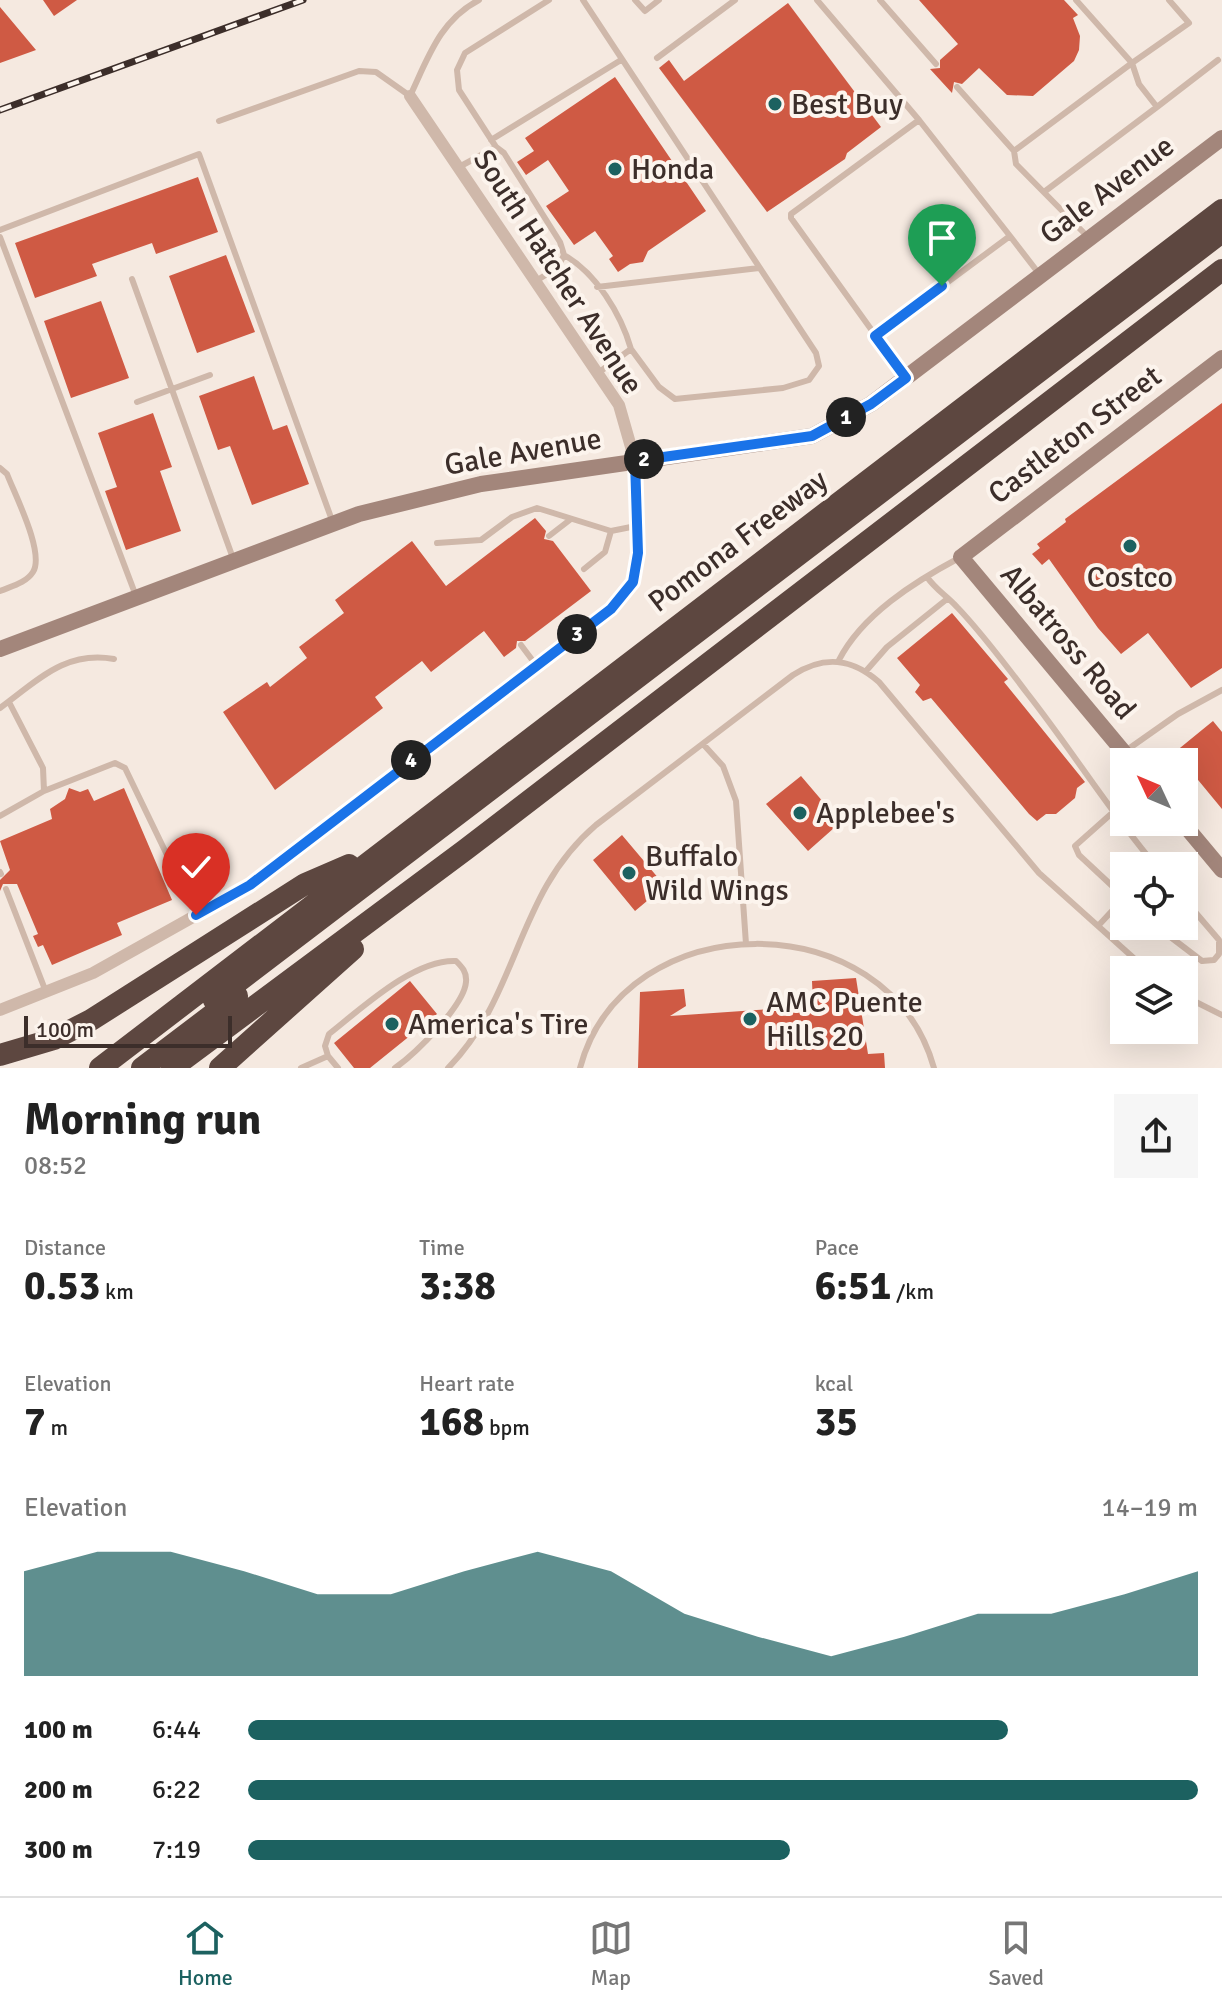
<!DOCTYPE html>
<html lang="en">
<head>
<meta charset="utf-8">
<style>
  :root { --surface:#fff; --page:#f6f6f6; --text:#222; --muted:#767676; --line:#e0e0e0; --accent:#1c6160 }
  body { margin:0; font-family:Signika,sans-serif; background:var(--page); color:var(--text); height:100vh; display:flex; flex-direction:column; font-size:30px; white-space:nowrap }
  * { box-sizing:border-box; margin:0 }
  p { font-size:26px; color:var(--muted) }
  .icon { flex:none; width:44px; height:44px; fill:none; stroke:currentColor; stroke-width:2; stroke-linecap:round; stroke-linejoin:round }
  .map { position:relative; height:1068px; overflow:hidden }
  .panel { display:flex; flex-direction:column; background:var(--surface); flex:1 }
  .panel>* { flex:none }
  .needle { width:52px; rotate:314deg }
  .fabs { position:absolute; left:1110px; top:748px; display:grid; gap:16px }
  .fabs a { display:grid; place-items:center; width:88px; height:88px; border-radius:0px; background:var(--surface); box-shadow:0 8px 32px #0002; font-size:40px }
  .scale { position:absolute; left:24px; bottom:20px; width:208px; box-sizing:border-box; padding-left:8px; border:4px solid #3c2e2a; border-top:0; font-size:22px; line-height:28px; white-space:nowrap; color:#3c2e2a; -webkit-text-stroke:6px #fcf4ed; paint-order:stroke }
  .pin { position:absolute; display:grid; place-items:center; width:68px; height:68px; color:#fff; margin:-82px -34px; border-radius:50% 50% 50% 0; rotate:-45deg; box-shadow:0 0 8px #0007 }
  .pin .icon { rotate:45deg }
  .km { position:absolute; width:40px; height:40px; margin:-20px; border-radius:50%; background:#222; color:#fff; font-size:22px; line-height:40px; text-align:center }
  .round { display:grid; place-items:center; flex:none; width:84px; height:84px; border-radius:0px; background:var(--page) }
  .headline { display:flex; align-items:center; justify-content:space-between; height:136px; padding:0 24px }
  h1 { font-size:44px; font-weight:700; line-height:60px }
  .metrics { display:grid; grid-template-columns:repeat(3,1fr); gap:12px; height:136px; padding:8px 24px }
  .metrics div { display:grid; align-content:center }
  .metrics b { font-size:40px; font-weight:700 }
  .metrics small { font-size:22px; font-weight:400 }
  .metrics p { font-size:22px }
  .chart { height:224px; padding:16px 24px }
  .chart p { display:flex; justify-content:space-between }
  .chart svg { width:100%; height:144px; margin-top:8px; fill:var(--accent); opacity:.7 }
  ul { padding:0 24px; list-style:none; font-size:26px }
  li { display:grid; grid-template-columns:128px 96px 1fr; align-items:center; height:60px }
  li i { height:20px; border-radius:10px; background:var(--accent) }
  .menu { display:flex; justify-content:space-around; align-items:center; height:112px; border-top:2px solid var(--line); background:var(--surface); font-size:22px; color:var(--muted) }
  .menu a { display:grid; justify-items:center; gap:4px }
  .menu .on { color:var(--accent) }
  .map>svg:first-child { display:block }
  .building { fill:#cf5a44 }
  .lines { fill:none; stroke-linecap:round; stroke-linejoin:round }
  .lane { stroke:#cfb8aa; stroke-width:6 }
  .street { stroke:#cfb8aa; stroke-width:12 }
  .secondary { stroke:#a3867b; stroke-width:16 }
  .highway { stroke:#5d4740; stroke-width:22 }
  .rail-casing { stroke:#3c2e2a; stroke-width:7 }
  .rail { stroke:#fcf4ed; stroke-width:4; stroke-dasharray:12; stroke-linecap:butt }
  .route-casing { stroke:#fff; stroke-width:16 }
  .route { stroke:#1a73e8; stroke-width:10 }
  .poi-dot { fill:#1c6160; stroke:#fcf4ed; stroke-width:3 }
  .labels { text-anchor:middle; dominant-baseline:central; stroke-width:8; stroke-linejoin:round; paint-order:stroke }
  .poi-label { font-size:30px; fill:#3c2e2a; stroke:#fcf4ed; text-anchor:start }
  .street-label { font-size:30px; fill:#3c2e2a; stroke:#fcf4ed }
</style>
</head>
<body>
<div class="map">
<svg width="1222" height="1068" viewBox="0 0 1222 1068">
  <rect width="100%" height="100%" fill="#f5e9e0"/>
  <path class="building" d="M43,0H77L54,16Z
    M919,0H1064L1078,15L1073,18L1080,36L1079,50L1074,61L1033,96L1007,95L979,68L962,84L954,82L952,93L930,69L940,68V60L958,44Z
    M788,3L881,127L847,153L845,159L767,212L659,68L669,60L684,81Z
    M0,7L36,50L0,63Z
    M615,77L706,211L648,251L643,262L630,264L618,272L609,259L613,256L595,231L574,245L546,206L569,191L548,160L526,175L517,162L534,151L525,138Z
    M198,177L218,232L156,254L152,243L92,264L97,276L35,298L15,243Z
    M226,255L255,332L197,353L169,276Z
    M101,301L129,378L71,398L44,321Z
    M254,376L273,430L287,425L309,484L252,505L230,446L218,450L199,396Z
    M1222,403V668L1191,688L1148,633L1121,654L1098,628L1049,559L1042,565L1032,554L1040,548L1037,544L1066,522L1065,519Z
    M153,413L172,467L160,471L181,531L126,550L105,491L117,487L98,433Z
    M535,518L546,531L544,539L553,541L591,591L525,641H517L516,648L504,657L484,631L431,672L422,661L375,697L383,708L275,790L223,712L267,682L270,687L307,658L299,647L344,613L335,600L412,541L446,586Z
    M952,613L1008,679L1004,682L1085,782L1077,788L1075,798L1056,814H1046L1037,821L1029,814L931,698L923,701L915,692L920,685L897,658Z
    M1213,721L1222,732V809L1175,752Z
    M801,776L830,810L824,816L834,828L808,851L766,804Z
    M69,788L80,792L88,789L94,801L124,788L172,900L117,923L122,935L52,965L43,945L38,947L33,936L38,934L17,884H3L0,891V880L10,870L0,841L52,819L50,809L65,799Z
    M622,835L665,886L635,911L593,860Z
    M856,978L868,1054L884,1053L885,1068H638L640,992L684,989L686,1006L670,1016L813,1006L812,981Z
    M410,981L437,1014L370,1068H354L334,1043Z"/>
  <g class="lines">
    <path class="lane" d="M583,0L816,353L819,366L809,380L783,388L675,399L659,387L631,349
      M635,0L645,11L659,0
      M817,0L919,120L791,214V218L904,375
      M880,0L936,64
      M1076,0L1132,63L1189,23L1169,0
      M657,58L735,0
      M957,87L1014,151L1016,164L1087,236
      M1157,107L1218,60
      M919,120L1010,236
      M219,121L359,71L376,72L410,96C428,58 440,20 479,0
      M491,140L621,60
      M496,147L459,90L457,70L465,53L549,0
      M1014,151L1132,63L1139,84L1157,107L1044,192
      M459,167L496,147L504,153L560,242L564,255L558,267L536,281
      M0,230L199,154L333,523
      M0,237L136,596
      M564,255C596,273 621,314 631,349L598,373
      M132,279L234,561
      M597,287L759,268
      M875,336L1010,236L1040,275
      M137,402L210,375
      M0,468L7,474C15,495 45,553 33,572C26,583 12,586 0,591
      M549,536L571,519
      M437,543L481,540L512,517L537,508L611,531L636,526
      M584,569L605,552L611,531
      M927,577C936,590 946,595 957,607C982,633 1005,664 1027,693C1072,750 1109,811 1156,866
      M521,645L536,665
      M839,660C862,615 914,582 959,558
      M866,671L887,647L947,599
      M0,708C37,681 65,650 114,659
      M703,744L723,766L736,801L746,944
      M1124,752L1178,714L1222,690
      M44,791L115,763L125,768L196,915
      M1111,814L1075,846L1079,855L1124,897
      M0,816L44,791L43,768L9,702
      M0,872L1,874
      M6,889L46,992
      M1098,926L1124,898
      M1156,926L1202,961L1214,960L1219,954V940L1184,899
      M1184,996L1222,1015
      M328,1056L325,1046L329,1034C362,1008 414,959 456,961C462,967 467,972 466,982C464,1006 415,1054 395,1068
      M301,1068L328,1056L338,1068
      M448,1068C520,995 515,894 596,825L793,675C824,655 852,658 879,682L1039,873L1147,970
      M580,1068C624,903 888,902 934,1068"/>
    <path class="street" d="M0,1010L93,973L250,885L611,609L633,582L638,553L635,461L619,405L410,96"/>
    <path class="secondary" d="M0,649L359,514L481,484L812,436L871,404L1222,138
      M1132,762L961,557L1222,358
      M1182,822L1222,870"/>
    <path class="highway" d="M214,1000L1222,232
      M0,1055L54,1039L91,1020L305,884L349,865
      M100,1068L1222,210
      M142,1068L237,996
      M172,1068L465,850L1222,270
      M220,1068L353,949"/>
    <defs>
      <path id="rail" d="M0,110L303,0"/>
    </defs>
    <use href="#rail" class="rail-casing"/>
    <use href="#rail" class="rail"/>
  </g>
  <g class="lines">
    <defs>
      <path id="route" d="M196,915L250,885L611,609L633,582L638,553L635,461L812,436L871,404L906,378L875,336L942,286"/>
    </defs>
    <use href="#route" class="route-casing"/>
    <use href="#route" class="route"/>
  </g>
  <g class="poi-dot">
    <circle cx="775" cy="104" r="8"/>
    <circle cx="615" cy="169" r="8"/>
    <circle cx="1130" cy="546" r="8"/>
    <circle cx="800" cy="813" r="8"/>
    <circle cx="629" cy="873" r="8"/>
    <circle cx="750" cy="1019" r="8"/>
    <circle cx="392" cy="1024" r="8"/>
  </g>
  <g class="labels">
    <g class="poi-label">
      <text x="791" y="104">Best Buy</text>
      <text x="631" y="169">Honda</text>
      <text x="1130" y="577" text-anchor="middle">Costco</text>
      <text x="816" y="813">Applebee's</text>
      <text x="645" y="856">Buffalo<tspan x="645" dy="34">Wild Wings</tspan></text>
      <text x="766" y="1002">AMC Puente<tspan x="766" dy="34">Hills 20</tspan></text>
      <text x="408" y="1024">America's Tire</text>
    </g>
    <g class="street-label">
      <text transform="translate(1107 190) rotate(-37)">Gale Avenue</text>
      <text transform="translate(558 272) rotate(57)">South Hatcher Avenue</text>
      <text transform="translate(1075 435) rotate(-37)">Castleton Street</text>
      <text transform="translate(523 452) rotate(-10)">Gale Avenue</text>
      <text transform="translate(738 541) rotate(-37)">Pomona Freeway</text>
      <text transform="translate(1068 642) rotate(50)">Albatross Road</text>
    </g>
  </g>
</svg>
<div class="fabs">
<a><svg class="needle" viewBox="-14 -14 28 28"><path d="M0-13l5 13h-10z" fill="#e53935"/><path d="M0 13l5-13h-10z" fill="#767676"/></svg></a>
<a><svg class="icon" aria-label="locate" viewBox="0 0 24 24"><circle cx="12" cy="12" r="6"/><path d="M12 2v4M12 18v4M2 12h4M18 12h4"/></svg></a>
<a><svg class="icon" aria-label="layers" viewBox="0 0 24 24"><path d="M12 4l9 5-9 5-9-5zM3 14l9 5 9-5"/></svg></a>
</div>
<div class="scale">100 m</div>
<div class="pin" style="left:942px;top:286px;background:#1e9e55"><svg class="icon" aria-label="arrive" viewBox="0 0 24 24"><path d="M6 21V4h12l-3 4 3 4H6"/></svg></div>
<div class="pin" style="left:196px;top:915px;background:#d93025"><svg class="icon" aria-label="check" viewBox="0 0 24 24"><path d="M5 12l5 5 9-10"/></svg></div>
<b class="km" style="left:846px;top:417px">1</b>
<b class="km" style="left:644px;top:459px">2</b>
<b class="km" style="left:577px;top:634px">3</b>
<b class="km" style="left:411px;top:760px">4</b>
</div>
<section class="panel">
<div class="headline"><div><h1>Morning run</h1><p>08:52</p></div><a class="round"><svg class="icon" aria-label="share" viewBox="0 0 24 24"><path d="M12 15V3M7 8l5-5 5 5M5 13v7h14v-7"/></svg></a></div>
<div class="metrics">
<div><p>Distance</p><b>0.53<small> km</small></b></div>
<div><p>Time</p><b>3:38</b></div>
<div><p>Pace</p><b>6:51<small> /km</small></b></div>
</div>
<div class="metrics">
<div><p>Elevation</p><b>7<small> m</small></b></div>
<div><p>Heart rate</p><b>168<small> bpm</small></b></div>
<div><p>kcal</p><b>35</b></div>
</div>
<div class="chart"><p><span>Elevation</span>14–19 m</p>
<svg viewBox="0 0 160 44" preserveAspectRatio="none"><path d="M0 44V12L10 6L20 6L30 12L40 19L50 19L60 12L70 6L80 12L90 25L100 32L110 38L120 32L130 25L140 25L150 19L160 12V44z"/></svg>
</div>
<ul>
<li><b>100 m</b>6:44<i style="width:80%"></i></li>
<li><b>200 m</b>6:22<i style="width:100%"></i></li>
<li><b>300 m</b>7:19<i style="width:57%"></i></li>
</ul>
</section>
<nav class="menu">
<a class="on"><svg class="icon" aria-label="home" viewBox="0 0 24 24"><path d="M3 11l9-7 9 7M6 9v11h12V9"/></svg>Home</a>
<a><svg class="icon" aria-label="map" viewBox="0 0 24 24"><path d="M3 6l6-2 6 2 6-2v14l-6 2-6-2-6 2zM9 4v14M15 6v14"/></svg>Map</a>
<a><svg class="icon" aria-label="saved" viewBox="0 0 24 24"><path d="M7 4h10v16l-5-4-5 4z"/></svg>Saved</a>
</nav>
</body>
</html>
